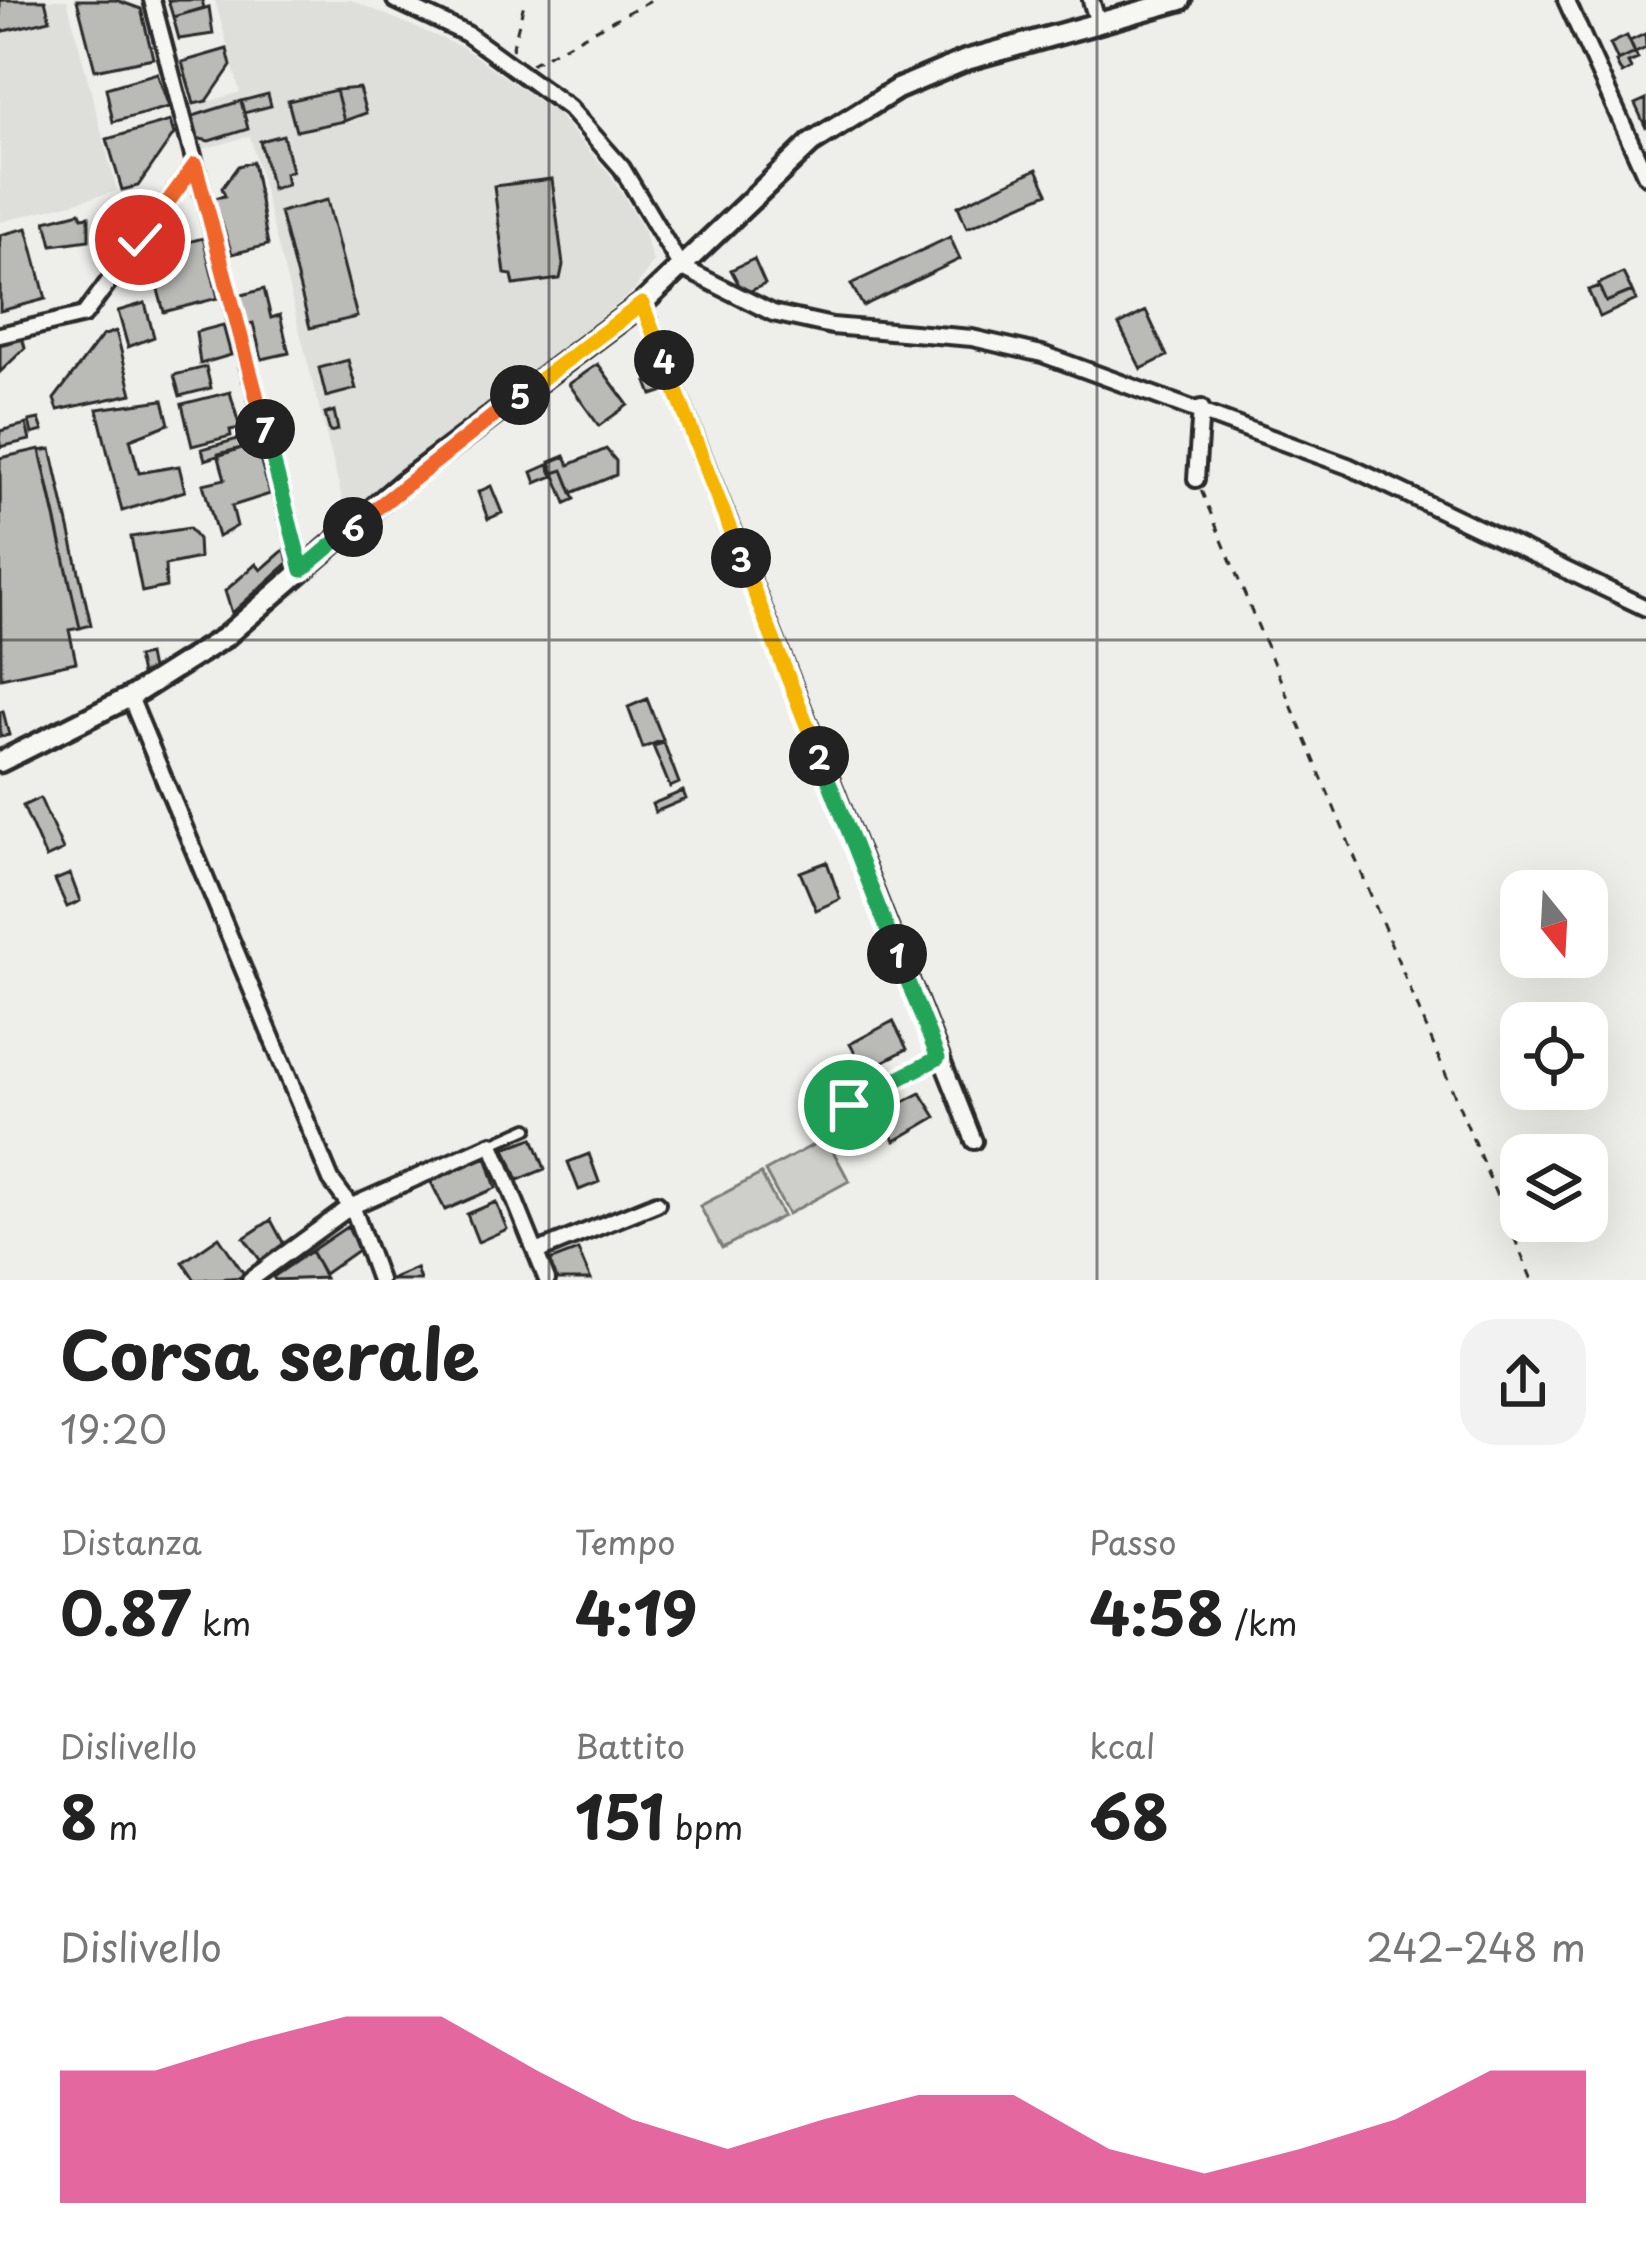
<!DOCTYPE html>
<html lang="it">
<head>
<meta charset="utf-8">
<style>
  :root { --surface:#fff; --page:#f2f2f2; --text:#222; --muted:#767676; --accent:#db2777 }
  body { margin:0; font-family:"Playpen Sans",sans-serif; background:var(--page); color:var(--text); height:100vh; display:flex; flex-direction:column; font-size:45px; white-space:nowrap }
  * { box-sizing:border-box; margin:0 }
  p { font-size:39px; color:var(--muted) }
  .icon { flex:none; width:66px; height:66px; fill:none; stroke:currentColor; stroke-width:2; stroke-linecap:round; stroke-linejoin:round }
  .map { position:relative; height:1280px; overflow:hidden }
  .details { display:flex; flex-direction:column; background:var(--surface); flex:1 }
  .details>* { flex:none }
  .needle { width:78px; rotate:162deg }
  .buttons { position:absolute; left:1500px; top:870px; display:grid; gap:24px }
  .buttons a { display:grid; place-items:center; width:108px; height:108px; border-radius:24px; background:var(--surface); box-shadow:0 12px 48px #0002; font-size:60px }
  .pin { position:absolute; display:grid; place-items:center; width:102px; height:102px; color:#fff; margin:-51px; border:6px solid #fff; border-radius:50%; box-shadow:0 3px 12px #0007 }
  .km { position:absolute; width:60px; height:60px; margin:-30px; border-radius:50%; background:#222; color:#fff; font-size:33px; line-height:60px; text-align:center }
  .round { display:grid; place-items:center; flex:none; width:126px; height:126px; border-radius:36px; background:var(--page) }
  .headline { display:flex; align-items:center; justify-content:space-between; height:204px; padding:0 60px }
  h1 { font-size:66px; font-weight:700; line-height:90px }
  .metrics { display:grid; grid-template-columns:repeat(3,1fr); gap:18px; height:204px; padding:12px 60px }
  .metrics div { display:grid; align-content:center }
  .metrics b { font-size:60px; font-weight:700 }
  .metrics small { font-size:33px; font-weight:400 }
  .metrics p { font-size:33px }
  .chart { height:336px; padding:24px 60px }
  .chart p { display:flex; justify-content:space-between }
  .chart svg { width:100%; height:216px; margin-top:12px; fill:var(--accent); opacity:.7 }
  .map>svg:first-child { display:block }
  .built { fill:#dededb }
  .green { fill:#cececa; stroke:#7c7c7a; stroke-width:3 }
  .building { fill:#babab7; stroke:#2b2b2b; stroke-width:3 }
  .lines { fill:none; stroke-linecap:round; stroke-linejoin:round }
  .lane-casing { stroke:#2b2b2b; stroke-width:16 }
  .street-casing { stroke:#2b2b2b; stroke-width:22 }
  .secondary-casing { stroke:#2b2b2b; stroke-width:27 }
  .path { stroke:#2b2b2b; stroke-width:3; stroke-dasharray:9 9; stroke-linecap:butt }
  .lane { stroke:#f6f6f2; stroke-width:8 }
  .street { stroke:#f6f6f2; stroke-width:14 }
  .secondary { stroke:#f6f6f2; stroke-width:18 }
  .split-1-casing { stroke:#fff; stroke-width:24 }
  .split-2-casing { stroke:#fff; stroke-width:24 }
  .split-3-casing { stroke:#fff; stroke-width:24 }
  .split-4-casing { stroke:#fff; stroke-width:24 }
  .split-5-casing { stroke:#fff; stroke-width:24 }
  .split-6-casing { stroke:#fff; stroke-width:24 }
  .split-7-casing { stroke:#fff; stroke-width:24 }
  .split-8-casing { stroke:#fff; stroke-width:24 }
  .split-9-casing { stroke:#fff; stroke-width:24 }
  .split-1 { stroke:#22a559; stroke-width:15 }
  .split-2 { stroke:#22a559; stroke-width:15 }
  .split-3 { stroke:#f5b400; stroke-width:15 }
  .split-4 { stroke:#f5b400; stroke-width:15 }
  .split-5 { stroke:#f5b400; stroke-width:15 }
  .split-6 { stroke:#f0652b; stroke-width:15 }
  .split-7 { stroke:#22a559; stroke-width:15 }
  .split-8 { stroke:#f0652b; stroke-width:15 }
  .split-9 { stroke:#f0652b; stroke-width:15 }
  .grid { fill:none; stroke:#2b2b2b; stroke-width:3; stroke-opacity:0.55 }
</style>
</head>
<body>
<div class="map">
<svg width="1646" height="1280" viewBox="0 0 1646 1280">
  <rect width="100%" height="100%" fill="#eeeeea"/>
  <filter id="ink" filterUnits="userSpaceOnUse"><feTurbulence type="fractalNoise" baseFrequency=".00833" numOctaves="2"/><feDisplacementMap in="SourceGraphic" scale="24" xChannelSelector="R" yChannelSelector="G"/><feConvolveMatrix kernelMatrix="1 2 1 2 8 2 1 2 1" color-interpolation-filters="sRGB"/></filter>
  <g filter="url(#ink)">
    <path class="built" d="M0,0H67L117,191L0,222Z
      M215,0H351L462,47L556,113L609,173L642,226L653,262L634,291L347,517L250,136L200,150L188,108L240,92Z"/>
    <path class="green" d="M826,1138L849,1181L788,1214L765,1171Z
      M761,1174L783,1216L722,1248L700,1206Z"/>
    <path class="building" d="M0,0H45L50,20L0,32Z
      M77,0H116L141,9L153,58L95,70Z
      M168,0H202L204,8L173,17Z
      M209,7L213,34L179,39L173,17Z
      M1645,34L1646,48L1635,53L1630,41Z
      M1627,36L1635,53L1618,61L1610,44Z
      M227,49L231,66L207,101L194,104L182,62Z
      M1635,53L1638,59L1628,63L1631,69L1622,74L1616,62Z
      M157,73L169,107L113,122L106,88Z
      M359,88L366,113L344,121L336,90Z
      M336,90L344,121L296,131L288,101Z
      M268,94L271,106L244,113L241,101Z
      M1646,99V128L1635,104Z
      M241,101L248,129L209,141L196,138L190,117Z
      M170,121L174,134L138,186L122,190L107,139Z
      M283,135L292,171L285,173L287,185L272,189L260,141Z
      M253,162L268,245L232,254L214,198L225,196L222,188L238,166Z
      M1037,169L1048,193L967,228L958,206Z
      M552,179L563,265L560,279L514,285L512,275L505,274L494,186Z
      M327,200L357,317L310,328L280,212Z
      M80,212L82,217L89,216V240L52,245L46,221Z
      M27,228L46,299L0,311V235Z
      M950,237L960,259L863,306L851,284Z
      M203,238L218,298L164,312L154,275L166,272L161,249Z
      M754,259L765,284L744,294L731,270Z
      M1623,273L1632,291L1606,302L1598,284Z
      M1599,286L1606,302L1632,291L1636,300L1600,317L1588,290Z
      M264,289L271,318L280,315L289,353L262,359L253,323L245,325L238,296Z
      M145,303L154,337L128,347L118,311Z
      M1146,311L1167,356L1141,369L1119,325Z
      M223,325L231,355L200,364L196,332Z
      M116,331L132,394L58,410L54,399L102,336Z
      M22,337L25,348L0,372V344Z
      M348,360L356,389L326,397L319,368Z
      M598,364L628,405L599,426L569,384Z
      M206,367L211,388L180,396L174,375Z
      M659,378L664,391L652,395L647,382Z
      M230,392L240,428L230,430L231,436L192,446L182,404Z
      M163,400L169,424L130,439L139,473L179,466L185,491L122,511L97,409Z
      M334,411L338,430L330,432L325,414Z
      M39,419L43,431L32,434L29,421Z
      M26,424L30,440L0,447V431Z
      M245,437L248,446L205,460L202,449Z
      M256,444L270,494L232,506L237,526L218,537L203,484L225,479L218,454Z
      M40,449L80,628L69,630L76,662L1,678L0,458Z
      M51,449L91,625L80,628L40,451Z
      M606,449L616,461V475L572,493L563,470L554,473L550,462L565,456L569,465Z
      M548,465L553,476L536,483L532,472Z
      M563,470L575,499L566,503L554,473Z
      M491,486L502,513L488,519L478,492Z
      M189,528L198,539L199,558L165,565L166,587L142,592L131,537Z
      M285,549L288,563L232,613L225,591L256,564L261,570Z
      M148,655L151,670L141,674L137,657Z
      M647,699L663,740L643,748L628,707Z
      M3,711L9,735L0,737V712Z
      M664,743L679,783L670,787L653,746Z
      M683,791L686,799L655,812L652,804Z
      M40,798L63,850L46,858L23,806Z
      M827,862L840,899L816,910L800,872Z
      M70,874L80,901L67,907L55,880Z
      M893,1021L907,1049L865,1071L850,1044Z
      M921,1093L936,1117L895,1141L889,1131L880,1136L870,1119Z
      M533,1138L545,1169L518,1180L505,1148Z
      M589,1154L599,1182L579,1190L568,1162Z
      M486,1157L496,1188L445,1210L430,1180Z
      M496,1202L507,1229L478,1242L467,1214Z
      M271,1220L286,1248L263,1264L244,1238Z
      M348,1226L358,1250L324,1274L311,1251Z
      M219,1237L246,1277L195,1280L183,1262Z
      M578,1250L591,1280H557L549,1261Z
      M311,1251L325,1278L275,1280L273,1277Z
      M416,1268L420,1280H388Z"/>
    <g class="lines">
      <defs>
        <path id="lane" d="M849,1105L938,1058
          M494,1143L528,1128"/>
        <path id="street" d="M152,0L302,570
          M395,0L467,34L569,108L622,168L681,267L773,313L832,326L972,338L1042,354L1348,466L1646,608
          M1091,0L1097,20
          M1566,0L1646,176
          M642,304L974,1141
          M0,335L84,315L195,165
          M1196,479L1201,408
          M130,697L331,1180L354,1211L379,1280
          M536,1252L657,1203
          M250,1280L350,1207L492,1144L547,1280"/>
        <path id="secondary" d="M0,762L130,697L225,637L403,483L642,304L811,143L897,89L966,60L1181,0"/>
      </defs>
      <use href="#lane" class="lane-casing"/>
      <use href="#street" class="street-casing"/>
      <use href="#secondary" class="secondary-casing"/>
      <path class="path" d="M512,50L525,0
        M531,64L651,0
        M1201,490L1532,1280"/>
      <use href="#lane" class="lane"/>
      <use href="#street" class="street"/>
      <use href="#secondary" class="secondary"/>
    </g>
  </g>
  <g class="lines" filter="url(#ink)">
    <defs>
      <path id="split-1" d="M849,1105L938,1058L897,954"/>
      <path id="split-2" d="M819,756L897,954"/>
      <path id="split-3" d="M741,558L819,756"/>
      <path id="split-4" d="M664,360L741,558"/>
      <path id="split-5" d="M520,395L642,304L664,360"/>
      <path id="split-6" d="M353,527L520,395"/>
      <path id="split-7" d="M265,429L302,570L353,527"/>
      <path id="split-8" d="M211,223L265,429"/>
      <path id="split-9" d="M140,240L195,165L211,223"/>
    </defs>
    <use href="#split-1" class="split-1-casing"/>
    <use href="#split-2" class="split-2-casing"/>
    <use href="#split-3" class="split-3-casing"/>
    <use href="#split-4" class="split-4-casing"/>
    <use href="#split-5" class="split-5-casing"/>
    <use href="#split-6" class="split-6-casing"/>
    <use href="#split-7" class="split-7-casing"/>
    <use href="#split-8" class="split-8-casing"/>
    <use href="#split-9" class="split-9-casing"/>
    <use href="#split-1" class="split-1"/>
    <use href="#split-2" class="split-2"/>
    <use href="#split-3" class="split-3"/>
    <use href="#split-4" class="split-4"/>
    <use href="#split-5" class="split-5"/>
    <use href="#split-6" class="split-6"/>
    <use href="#split-7" class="split-7"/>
    <use href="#split-8" class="split-8"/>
    <use href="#split-9" class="split-9"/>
  </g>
  <path class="grid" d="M549,0V1280M1097,0V1280M0,640H1646"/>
</svg>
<div class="buttons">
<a><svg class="needle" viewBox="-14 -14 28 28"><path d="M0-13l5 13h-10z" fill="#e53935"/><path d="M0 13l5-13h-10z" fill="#767676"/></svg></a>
<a><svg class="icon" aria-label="locate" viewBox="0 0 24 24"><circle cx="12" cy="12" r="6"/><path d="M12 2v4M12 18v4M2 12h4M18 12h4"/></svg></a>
<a><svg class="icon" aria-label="layers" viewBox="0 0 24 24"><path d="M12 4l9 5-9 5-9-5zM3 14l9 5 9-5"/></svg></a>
</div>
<div class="pin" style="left:849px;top:1105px;background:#1e9e55"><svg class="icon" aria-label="arrive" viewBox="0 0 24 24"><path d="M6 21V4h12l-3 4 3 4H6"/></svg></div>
<div class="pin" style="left:140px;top:240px;background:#d93025"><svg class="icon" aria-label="check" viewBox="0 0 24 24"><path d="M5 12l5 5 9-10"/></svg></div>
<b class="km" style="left:897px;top:954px">1</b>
<b class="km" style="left:819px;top:756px">2</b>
<b class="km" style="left:741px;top:558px">3</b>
<b class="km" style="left:664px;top:360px">4</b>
<b class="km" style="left:520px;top:395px">5</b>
<b class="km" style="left:353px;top:527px">6</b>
<b class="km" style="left:265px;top:429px">7</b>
</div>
<section class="details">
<div class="headline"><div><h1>Corsa serale</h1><p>19:20</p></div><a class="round"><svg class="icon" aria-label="share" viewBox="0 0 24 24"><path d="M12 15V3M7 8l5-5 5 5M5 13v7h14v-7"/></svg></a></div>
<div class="metrics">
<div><p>Distanza</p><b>0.87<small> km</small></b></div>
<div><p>Tempo</p><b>4:19</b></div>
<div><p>Passo</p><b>4:58<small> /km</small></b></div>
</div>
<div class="metrics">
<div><p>Dislivello</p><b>8<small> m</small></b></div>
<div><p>Battito</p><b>151<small> bpm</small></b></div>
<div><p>kcal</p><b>68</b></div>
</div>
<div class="chart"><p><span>Dislivello</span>242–248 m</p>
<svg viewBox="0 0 160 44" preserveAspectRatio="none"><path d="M0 44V17L10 17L20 11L30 6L40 6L50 17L60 27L70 33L80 27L90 22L100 22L110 33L120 38L130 33L140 27L150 17L160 17V44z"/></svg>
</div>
</section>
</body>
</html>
